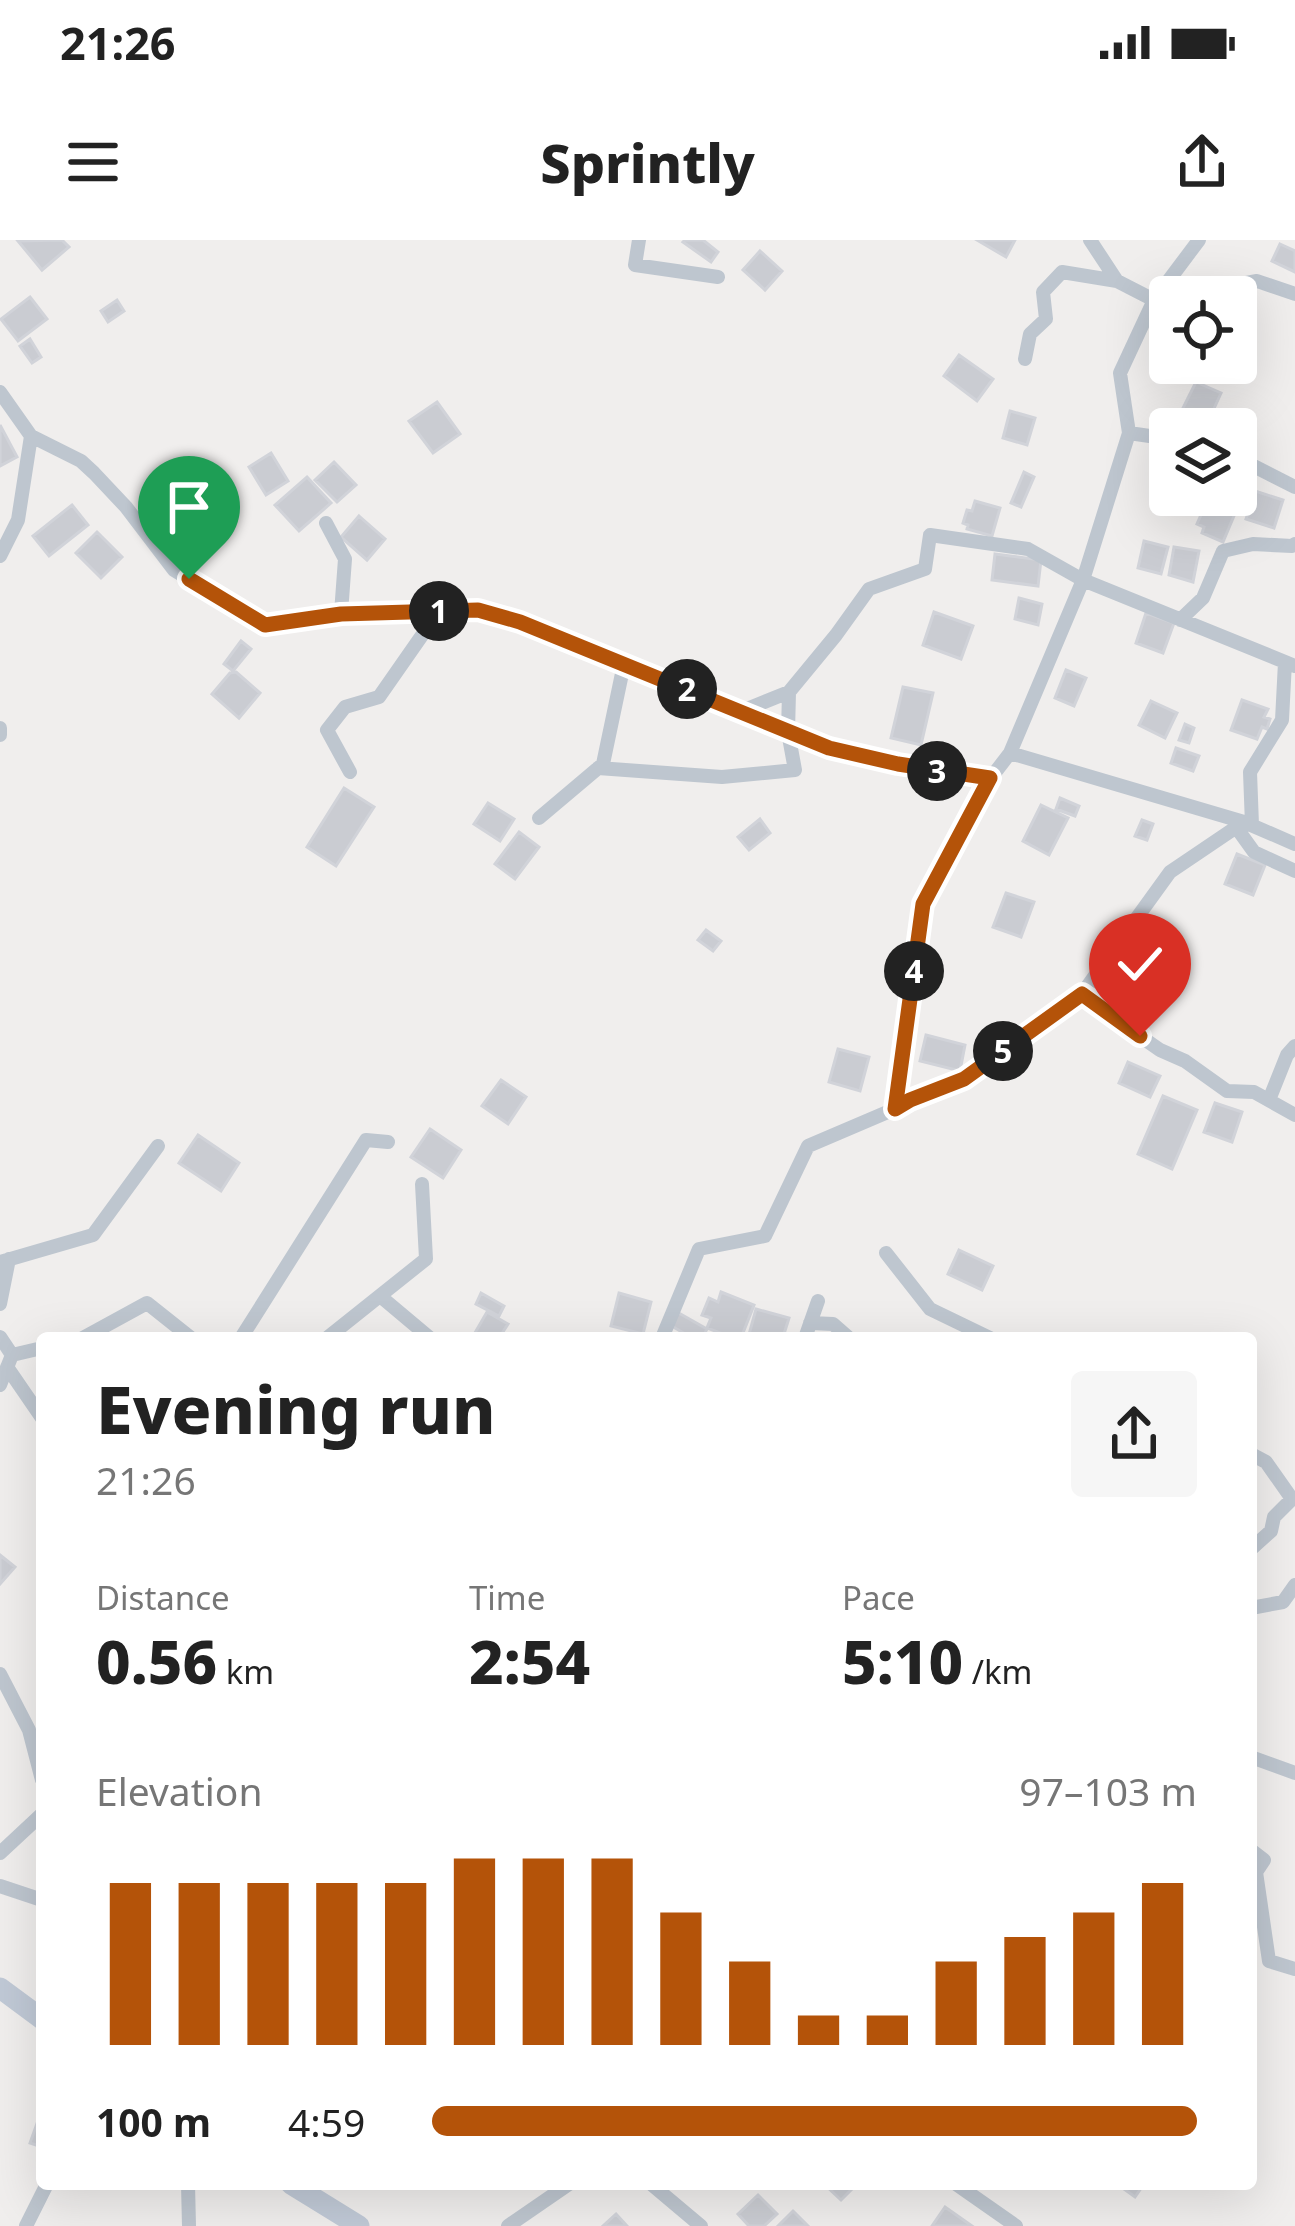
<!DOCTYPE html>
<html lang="en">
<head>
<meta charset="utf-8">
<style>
  :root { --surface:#fff; --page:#f6f6f6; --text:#222; --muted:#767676; --accent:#b45309 }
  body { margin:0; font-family:"Noto Sans",sans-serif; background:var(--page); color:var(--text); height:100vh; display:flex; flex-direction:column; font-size:45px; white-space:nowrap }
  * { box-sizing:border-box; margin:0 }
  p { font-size:39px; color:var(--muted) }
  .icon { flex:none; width:66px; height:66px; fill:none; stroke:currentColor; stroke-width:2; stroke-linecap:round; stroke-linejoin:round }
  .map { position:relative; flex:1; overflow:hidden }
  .panel { position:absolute; left:36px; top:1092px; width:1221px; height:858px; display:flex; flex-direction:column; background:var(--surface); border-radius:12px; box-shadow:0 12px 48px #0002 }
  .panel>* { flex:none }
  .buttons { position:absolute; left:1149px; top:36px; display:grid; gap:24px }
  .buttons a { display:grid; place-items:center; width:108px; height:108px; border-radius:12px; background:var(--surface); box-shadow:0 12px 48px #0002; font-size:60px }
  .pin { position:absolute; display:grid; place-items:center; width:102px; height:102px; color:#fff; margin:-123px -51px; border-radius:50% 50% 50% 0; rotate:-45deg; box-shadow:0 0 12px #0007 }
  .pin .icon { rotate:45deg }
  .km { position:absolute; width:60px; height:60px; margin:-30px; border-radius:50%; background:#222; color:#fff; font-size:33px; line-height:60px; text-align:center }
  .round { display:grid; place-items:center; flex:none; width:126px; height:126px; border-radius:12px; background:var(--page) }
  .head { display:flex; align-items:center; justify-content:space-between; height:204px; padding:0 60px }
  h1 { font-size:66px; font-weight:800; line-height:90px }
  .metrics { display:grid; grid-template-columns:repeat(3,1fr); gap:18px; height:204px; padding:12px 60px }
  .metrics div { display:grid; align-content:center }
  .metrics b { font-size:60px; font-weight:800 }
  .metrics small { font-size:33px; font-weight:400 }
  .metrics p { font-size:33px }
  .chart { height:336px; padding:24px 60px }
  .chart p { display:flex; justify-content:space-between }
  .chart svg { width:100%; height:216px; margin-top:12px; stroke:var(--accent); stroke-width:6 }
  ul { padding:0 60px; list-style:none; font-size:39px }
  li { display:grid; grid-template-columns:192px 144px 1fr; align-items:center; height:90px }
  li i { height:30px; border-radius:15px; background:var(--accent) }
  .status { display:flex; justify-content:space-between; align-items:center; height:84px; padding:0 60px; background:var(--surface); direction:ltr }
  .status svg { height:33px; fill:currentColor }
  header { display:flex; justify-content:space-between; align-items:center; height:156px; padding:0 60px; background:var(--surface); font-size:54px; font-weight:800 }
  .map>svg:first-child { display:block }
  .building { fill:#caccd2; stroke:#d1d3d9; stroke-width:3 }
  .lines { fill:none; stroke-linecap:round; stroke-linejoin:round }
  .street { stroke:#bec6cf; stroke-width:14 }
  .secondary { stroke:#c0c9d6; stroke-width:21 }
  .route-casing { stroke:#fff; stroke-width:24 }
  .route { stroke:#b45309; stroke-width:15 }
</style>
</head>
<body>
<div class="status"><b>21:26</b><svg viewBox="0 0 49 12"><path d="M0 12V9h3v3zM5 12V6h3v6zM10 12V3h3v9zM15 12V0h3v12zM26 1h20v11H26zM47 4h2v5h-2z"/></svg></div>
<header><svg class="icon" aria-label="menu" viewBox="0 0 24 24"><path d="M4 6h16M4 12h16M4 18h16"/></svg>Sprintly<svg class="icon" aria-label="share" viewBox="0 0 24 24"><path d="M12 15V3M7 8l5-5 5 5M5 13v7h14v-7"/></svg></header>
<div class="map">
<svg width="1295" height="1986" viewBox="0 0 1295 1986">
  <rect width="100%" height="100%" fill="#f0eeed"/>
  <path class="building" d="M62,0L69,7L42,30L18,1Z
    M685,0H703L718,12L711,22L683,2Z
    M977,0H1015L1006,17Z
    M1280,4L1295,11V32L1272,21Z
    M760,11L782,31L765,50L743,30Z
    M30,57L47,79L18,101L1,79Z
    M117,60L124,71L108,82L101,71Z
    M30,99L41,117L32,123L20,106Z
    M959,115L993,139L977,161L944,136Z
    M1196,142L1221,153L1208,182L1182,170Z
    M437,162L460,194L433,213L409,181Z
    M1010,171L1035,178L1027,205L1003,198Z
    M0,185L17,217L0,226Z
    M271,213L288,241L266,255L249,227Z
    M334,222L356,245L337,262L315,240Z
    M1024,232L1034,237L1021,267L1011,263Z
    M307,237L331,263L299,291L275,265Z
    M1255,251L1283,260L1274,288L1246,279Z
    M1208,259L1236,271L1223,302L1202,293L1204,287L1197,284Z
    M975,261L1000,268L992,296L967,289L968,285L963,283L967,270L972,271Z
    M72,265L88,285L49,316L33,296Z
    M359,276L385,299L367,320L341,297Z
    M97,292L122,317L101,338L76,313Z
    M1144,301L1168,307L1161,334L1138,328Z
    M1174,307L1199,311L1193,342L1169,335Z
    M995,314L1041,320L1038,346L992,340Z
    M1019,358L1042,364L1038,385L1015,379Z
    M934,372L973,386L961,419L923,405Z
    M1146,373L1174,383L1163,413L1136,403Z
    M241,401L251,409L233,431L224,424Z
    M1066,430L1086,438L1074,466L1055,458Z
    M236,432L260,453L239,478L212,454L230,433Z
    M903,447L933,453L921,505L891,498Z
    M1242,460L1268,469L1264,477L1270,479L1267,489L1262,487L1257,499L1231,490Z
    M1151,461L1177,473L1165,498L1139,485Z
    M1185,484L1194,488L1189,503L1179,500Z
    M1176,508L1199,516L1193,531L1171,523Z
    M344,548L374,567L336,626L307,607Z
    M1060,558L1079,566L1075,576L1056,569Z
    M488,563L514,579L500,601L474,584Z
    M1041,565L1068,578L1049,615L1023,601Z
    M760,579L770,593L749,610L738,597Z
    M1142,580L1153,584L1147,600L1135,596Z
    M519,592L539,607L515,639L495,624Z
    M1237,614L1265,625L1253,655L1225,644Z
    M1006,653L1034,662L1021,697L993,687Z
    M706,690L721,701L713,711L698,700Z
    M926,795L965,805L960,831L920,821Z
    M838,809L869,817L860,851L829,842Z
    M1128,822L1160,836L1150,857L1119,843Z
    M501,840L526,857L508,884L482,866Z
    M1163,856L1197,870L1172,929L1138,914Z
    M1215,863L1242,872L1232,902L1204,892Z
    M430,889L461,910L443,938L411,917Z
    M198,895L239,923L221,951L179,923Z
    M959,1010L993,1026L982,1050L948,1034Z
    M721,1052L754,1065L741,1098H733L707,1088L711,1078L702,1075L709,1058L718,1062Z
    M481,1053L504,1066L499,1076L476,1064Z
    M619,1053L651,1062L643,1094L611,1086Z
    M756,1069L789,1078L784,1094L790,1098H748Z
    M487,1072L508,1084L499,1098H472Z
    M677,1072L707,1089L702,1098H692L670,1085Z
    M0,1315L15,1327L0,1344Z
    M39,1878L42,1879V1907L30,1903Z
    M824,1944H857L841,1960Z
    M1117,1944H1144L1135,1957Z
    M758,1955L777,1974L764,1986H749L738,1974Z
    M945,1967L972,1986H932Z
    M793,1971L808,1986H778Z
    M616,1974L627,1986H603Z"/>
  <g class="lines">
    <path class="street" d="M639,0L635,25L718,37
      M1090,0L1117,41
      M1171,57L1257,41L1295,54
      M1025,119L1030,94L1046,79L1043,52L1062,32L1117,41L1154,60L1170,57
      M0,152L31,196L81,221L94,233L126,267L174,330L265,385L341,373L478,370L520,382L829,507L898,524L990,539L1010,513L1083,340L1129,193L1120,133L1154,60L1199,0
      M1129,193L1170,199
      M1236,217L1295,247
      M326,283L345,319L341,373
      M0,316L18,280L31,196
      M1180,380L1203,358L1223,311L1253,304L1292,306L1295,304
      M742,471L789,452L836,395L869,349L925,329L930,295L1028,309L1083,340L1295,426
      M0,488V495
      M598,528L722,537L795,530L788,492L789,452
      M350,532L327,490L345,467L379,457L439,371
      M539,578L603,524L624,424
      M1244,582L1295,604
      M1252,585L1250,532L1282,480L1285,422
      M1236,587L1254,612L1295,631
      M1081,755L1160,810L1185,821L1227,851L1254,852L1295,875
      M1269,860L1287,815L1295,806
      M895,869L923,664L990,539
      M886,1013L930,1069L990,1098
      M0,1022L93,995L158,906
      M380,1056L430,1098
      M0,1064L9,1019
      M810,1083L833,1084L849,1098
      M0,1097L12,1115
      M83,1098L147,1063L191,1098
      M241,1098L366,900L388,902
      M327,1098L426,1019L422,944
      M662,1098L699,1009L765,996L808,906L965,839L1081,755L1170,632L1244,582L1010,513
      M805,1098L818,1061
      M7,1127L42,1178
      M0,1145L12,1115L42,1108
      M1251,1214L1266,1222L1292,1259L1274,1277L1271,1291L1251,1309
      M1251,1368L1283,1362L1295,1345
      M0,1434L29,1490L42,1540
      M1251,1517L1295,1533
      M1251,1610L1264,1620L1256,1632L1269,1721L1295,1729
      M0,1613L42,1574
      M0,1646L42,1660
      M188,1944L189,1986
      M651,1944L701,1986
      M956,1944L1016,1986
      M26,1986L47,1944
      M508,1986L569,1944"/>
    <path class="secondary" d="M0,1748L42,1779
      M291,1944L359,1986"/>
  </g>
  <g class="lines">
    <defs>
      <path id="route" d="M189,339L265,385L341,374L478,370L520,382L829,508L898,524L990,538L923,664L895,869L910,860L964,839L1082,754L1140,796"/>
    </defs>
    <use href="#route" class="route-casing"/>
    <use href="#route" class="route"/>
  </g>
</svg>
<div class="buttons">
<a><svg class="icon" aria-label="locate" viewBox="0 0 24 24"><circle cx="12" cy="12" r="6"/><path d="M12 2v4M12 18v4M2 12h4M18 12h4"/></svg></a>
<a><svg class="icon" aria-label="layers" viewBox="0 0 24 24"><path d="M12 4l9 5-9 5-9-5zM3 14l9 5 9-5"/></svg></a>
</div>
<div class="pin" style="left:189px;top:339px;background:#1e9e55"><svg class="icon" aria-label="arrive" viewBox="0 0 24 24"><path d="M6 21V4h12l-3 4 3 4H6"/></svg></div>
<div class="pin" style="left:1140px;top:796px;background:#d93025"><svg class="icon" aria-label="check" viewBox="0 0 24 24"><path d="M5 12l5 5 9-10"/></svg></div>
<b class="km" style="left:439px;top:371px">1</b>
<b class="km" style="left:687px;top:449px">2</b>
<b class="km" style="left:937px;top:531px">3</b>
<b class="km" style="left:914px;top:731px">4</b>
<b class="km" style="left:1003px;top:811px">5</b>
<section class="panel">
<div class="head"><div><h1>Evening run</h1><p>21:26</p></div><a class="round"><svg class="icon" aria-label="share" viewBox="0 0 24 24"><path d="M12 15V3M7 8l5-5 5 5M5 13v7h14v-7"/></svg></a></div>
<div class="metrics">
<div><p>Distance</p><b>0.56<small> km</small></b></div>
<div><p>Time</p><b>2:54</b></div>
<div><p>Pace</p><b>5:10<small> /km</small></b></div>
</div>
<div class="chart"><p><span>Elevation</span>97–103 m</p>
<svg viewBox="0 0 160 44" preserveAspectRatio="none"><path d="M5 44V11M15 44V11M25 44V11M35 44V11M45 44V11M55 44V6M65 44V6M75 44V6M85 44V17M95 44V27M105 44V38M115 44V38M125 44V27M135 44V22M145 44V17M155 44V11"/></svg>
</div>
<ul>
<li><b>100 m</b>4:59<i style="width:100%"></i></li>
</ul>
</section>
</div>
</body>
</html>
